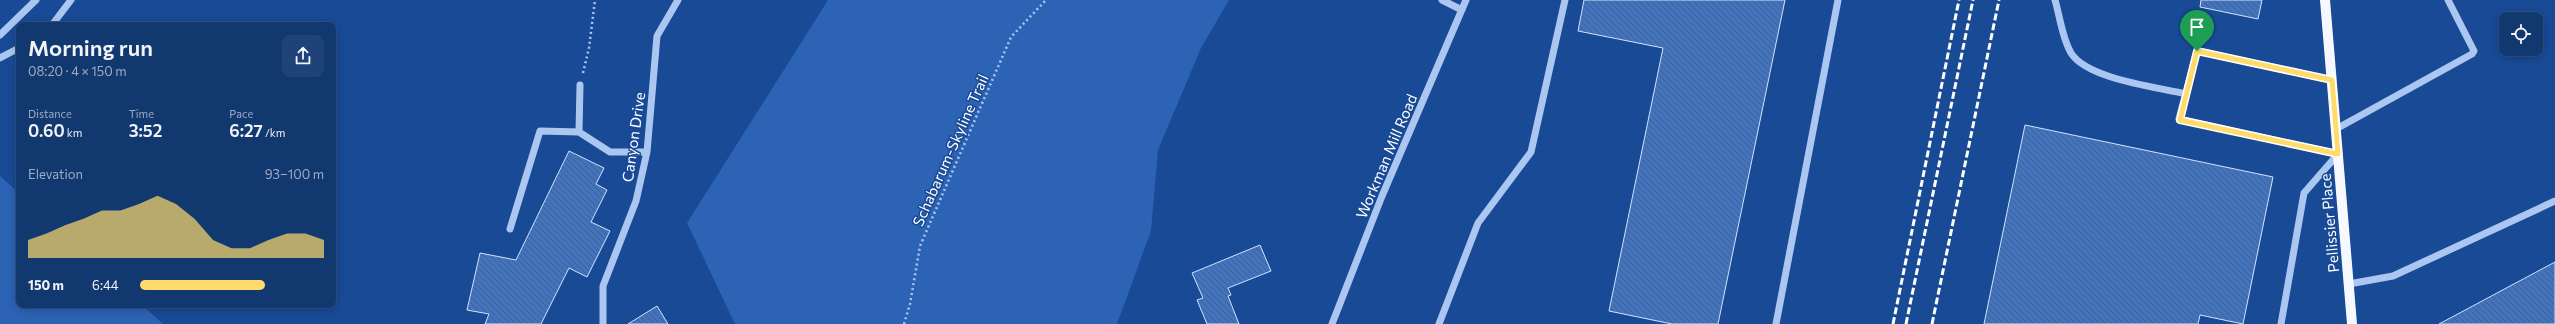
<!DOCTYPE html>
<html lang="en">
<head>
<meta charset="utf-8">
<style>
  :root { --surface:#123870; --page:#1f4378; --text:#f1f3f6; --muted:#9cacc3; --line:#315283; --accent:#ffdb6b }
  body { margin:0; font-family:Commissioner,sans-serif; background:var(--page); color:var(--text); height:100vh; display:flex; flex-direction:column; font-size:15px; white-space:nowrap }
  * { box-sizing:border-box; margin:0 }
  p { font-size:13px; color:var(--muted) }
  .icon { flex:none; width:22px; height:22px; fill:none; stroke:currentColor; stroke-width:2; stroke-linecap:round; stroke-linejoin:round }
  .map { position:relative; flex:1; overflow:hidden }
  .side { position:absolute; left:16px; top:22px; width:320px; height:286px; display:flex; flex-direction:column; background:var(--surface); border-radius:8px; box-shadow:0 2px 10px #0003,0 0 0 1px var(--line) }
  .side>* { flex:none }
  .controls { position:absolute; left:2499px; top:12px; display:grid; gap:8px }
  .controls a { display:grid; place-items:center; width:44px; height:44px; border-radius:8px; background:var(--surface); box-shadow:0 2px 10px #0003,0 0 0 1px var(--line); font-size:20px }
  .pin { position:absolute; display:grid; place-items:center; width:34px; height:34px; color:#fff; margin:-41px -17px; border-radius:50% 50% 50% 0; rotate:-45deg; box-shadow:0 0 4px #0007 }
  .pin .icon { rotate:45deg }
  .round { display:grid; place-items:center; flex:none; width:42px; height:42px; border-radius:8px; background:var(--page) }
  .summary { display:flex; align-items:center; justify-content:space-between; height:68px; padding:0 12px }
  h1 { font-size:22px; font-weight:600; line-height:30px }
  .metrics { display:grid; grid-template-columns:repeat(3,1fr); gap:6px; height:68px; padding:4px 12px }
  .metrics div { display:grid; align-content:center }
  .metrics b { font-size:17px; font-weight:600 }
  .metrics small { font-size:11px; font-weight:400 }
  .metrics p { font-size:11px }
  .chart { height:112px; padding:8px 12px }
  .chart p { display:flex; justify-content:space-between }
  .chart svg { width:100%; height:72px; margin-top:4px; fill:var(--accent); opacity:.7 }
  ul { padding:0 12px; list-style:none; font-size:13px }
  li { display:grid; grid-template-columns:64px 48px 1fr; align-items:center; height:30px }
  li i { height:10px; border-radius:5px; background:var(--accent) }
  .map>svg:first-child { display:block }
  .green { fill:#2c63b5 }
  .building { fill:url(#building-back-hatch); stroke:#d2e3fc }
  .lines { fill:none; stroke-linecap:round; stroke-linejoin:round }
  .path { stroke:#abc7f1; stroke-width:2.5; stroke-dasharray:2 3; stroke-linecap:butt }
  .minor { stroke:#abc7f1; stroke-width:7 }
  .major { stroke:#f5f8ff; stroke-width:10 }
  .rail { stroke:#fff; stroke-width:3; stroke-dasharray:7 3; stroke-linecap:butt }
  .route-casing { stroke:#fff; stroke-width:8 }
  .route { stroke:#ffdb6b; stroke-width:5 }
  .labels { text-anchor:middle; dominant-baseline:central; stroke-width:3; stroke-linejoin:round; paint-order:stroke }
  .street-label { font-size:15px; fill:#fff; stroke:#184a96 }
</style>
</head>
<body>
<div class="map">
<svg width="2555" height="324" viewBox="0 0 2555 324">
  <defs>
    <pattern id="building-back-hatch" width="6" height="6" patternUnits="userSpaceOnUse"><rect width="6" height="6" fill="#4173be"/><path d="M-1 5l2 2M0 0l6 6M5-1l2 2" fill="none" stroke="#466085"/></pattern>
  </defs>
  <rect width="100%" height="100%" fill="#184a96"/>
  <path class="green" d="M828,0H1229L1201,48L1158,150L1151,231L1117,324H735L687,223Z
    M0,176L19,193V305H142L163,324H0Z"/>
  <path class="building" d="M1584,0H1785L1718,324H1672L1609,311L1663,48L1578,31Z
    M2201,0H2262L2258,19L2200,7Z
    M2025,125L2273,177L2243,324L2200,315L2198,324H1984Z
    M569,151L604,168L596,184L607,190L591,222L610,231L587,277L569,268L541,324H485L489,314L467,310L480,253L516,260Z
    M1260,245L1271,271L1228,288L1231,295L1228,296L1239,324H1207L1197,300L1203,298L1192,273Z
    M2555,262V324H2439Z
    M657,306L668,324H628Z"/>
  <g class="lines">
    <path class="path" d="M583,73L589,48L595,0
      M904,324L910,304L920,246L1011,37L1046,0"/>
    <path class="minor" d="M1442,0L1462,10
      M2055,0C2060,17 2062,38 2071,53C2087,79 2157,87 2186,94
      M52,25L71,0
      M0,35L36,0
      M0,58L19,48
      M580,85L579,132L610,152H647
      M2336,129L2472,54L2474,51L2448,0
      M510,229L540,131L579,132
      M2349,284L2393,276L2555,201
      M603,324V286L636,201L647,152L657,36L678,0
      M1332,324L1382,196L1466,0
      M1439,324L1478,223L1531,152L1565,0
      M1776,324L1838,0
      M2281,324L2304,193L2338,154L2179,119L2197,51L2332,80"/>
    <path class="major" d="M2325,0L2352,324"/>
    <path class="rail" d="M1893,324L1959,0
      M1906,324L1973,0
      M1932,324L1999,0"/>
  </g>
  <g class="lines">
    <defs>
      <path id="route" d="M2197,51L2332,80L2338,154L2180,120Z"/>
    </defs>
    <use href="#route" class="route-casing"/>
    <use href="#route" class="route"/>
  </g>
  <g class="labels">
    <g class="street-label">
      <text transform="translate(633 137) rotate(-82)">Canyon Drive</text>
      <text transform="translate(950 150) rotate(-66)">Schabarum-Skyline Trail</text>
      <text transform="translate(1386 156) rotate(-67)">Workman Mill Road</text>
      <text transform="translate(2329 223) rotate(-95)">Pellissier Place</text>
    </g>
  </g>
</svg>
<div class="controls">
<a><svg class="icon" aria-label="locate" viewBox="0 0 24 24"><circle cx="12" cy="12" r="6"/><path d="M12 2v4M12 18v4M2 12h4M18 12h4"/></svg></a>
</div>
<div class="pin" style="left:2197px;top:51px;background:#1e9e55"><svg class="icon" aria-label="arrive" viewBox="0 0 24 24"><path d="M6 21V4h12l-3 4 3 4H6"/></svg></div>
<section class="side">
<div class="summary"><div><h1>Morning run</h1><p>08:20 · 4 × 150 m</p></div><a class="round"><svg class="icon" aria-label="share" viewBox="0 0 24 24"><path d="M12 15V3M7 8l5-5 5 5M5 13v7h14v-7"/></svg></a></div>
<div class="metrics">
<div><p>Distance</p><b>0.60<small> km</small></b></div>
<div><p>Time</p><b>3:52</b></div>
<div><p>Pace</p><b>6:27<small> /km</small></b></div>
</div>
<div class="chart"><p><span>Elevation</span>93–100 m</p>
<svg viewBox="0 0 160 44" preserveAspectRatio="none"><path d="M0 44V33L10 29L20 24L30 20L40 15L50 15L60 11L70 6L80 11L90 20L100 33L110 38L120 38L130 33L140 29L150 29L160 33V44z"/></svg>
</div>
<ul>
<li><b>150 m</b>6:44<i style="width:68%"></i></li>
</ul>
</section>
</div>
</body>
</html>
